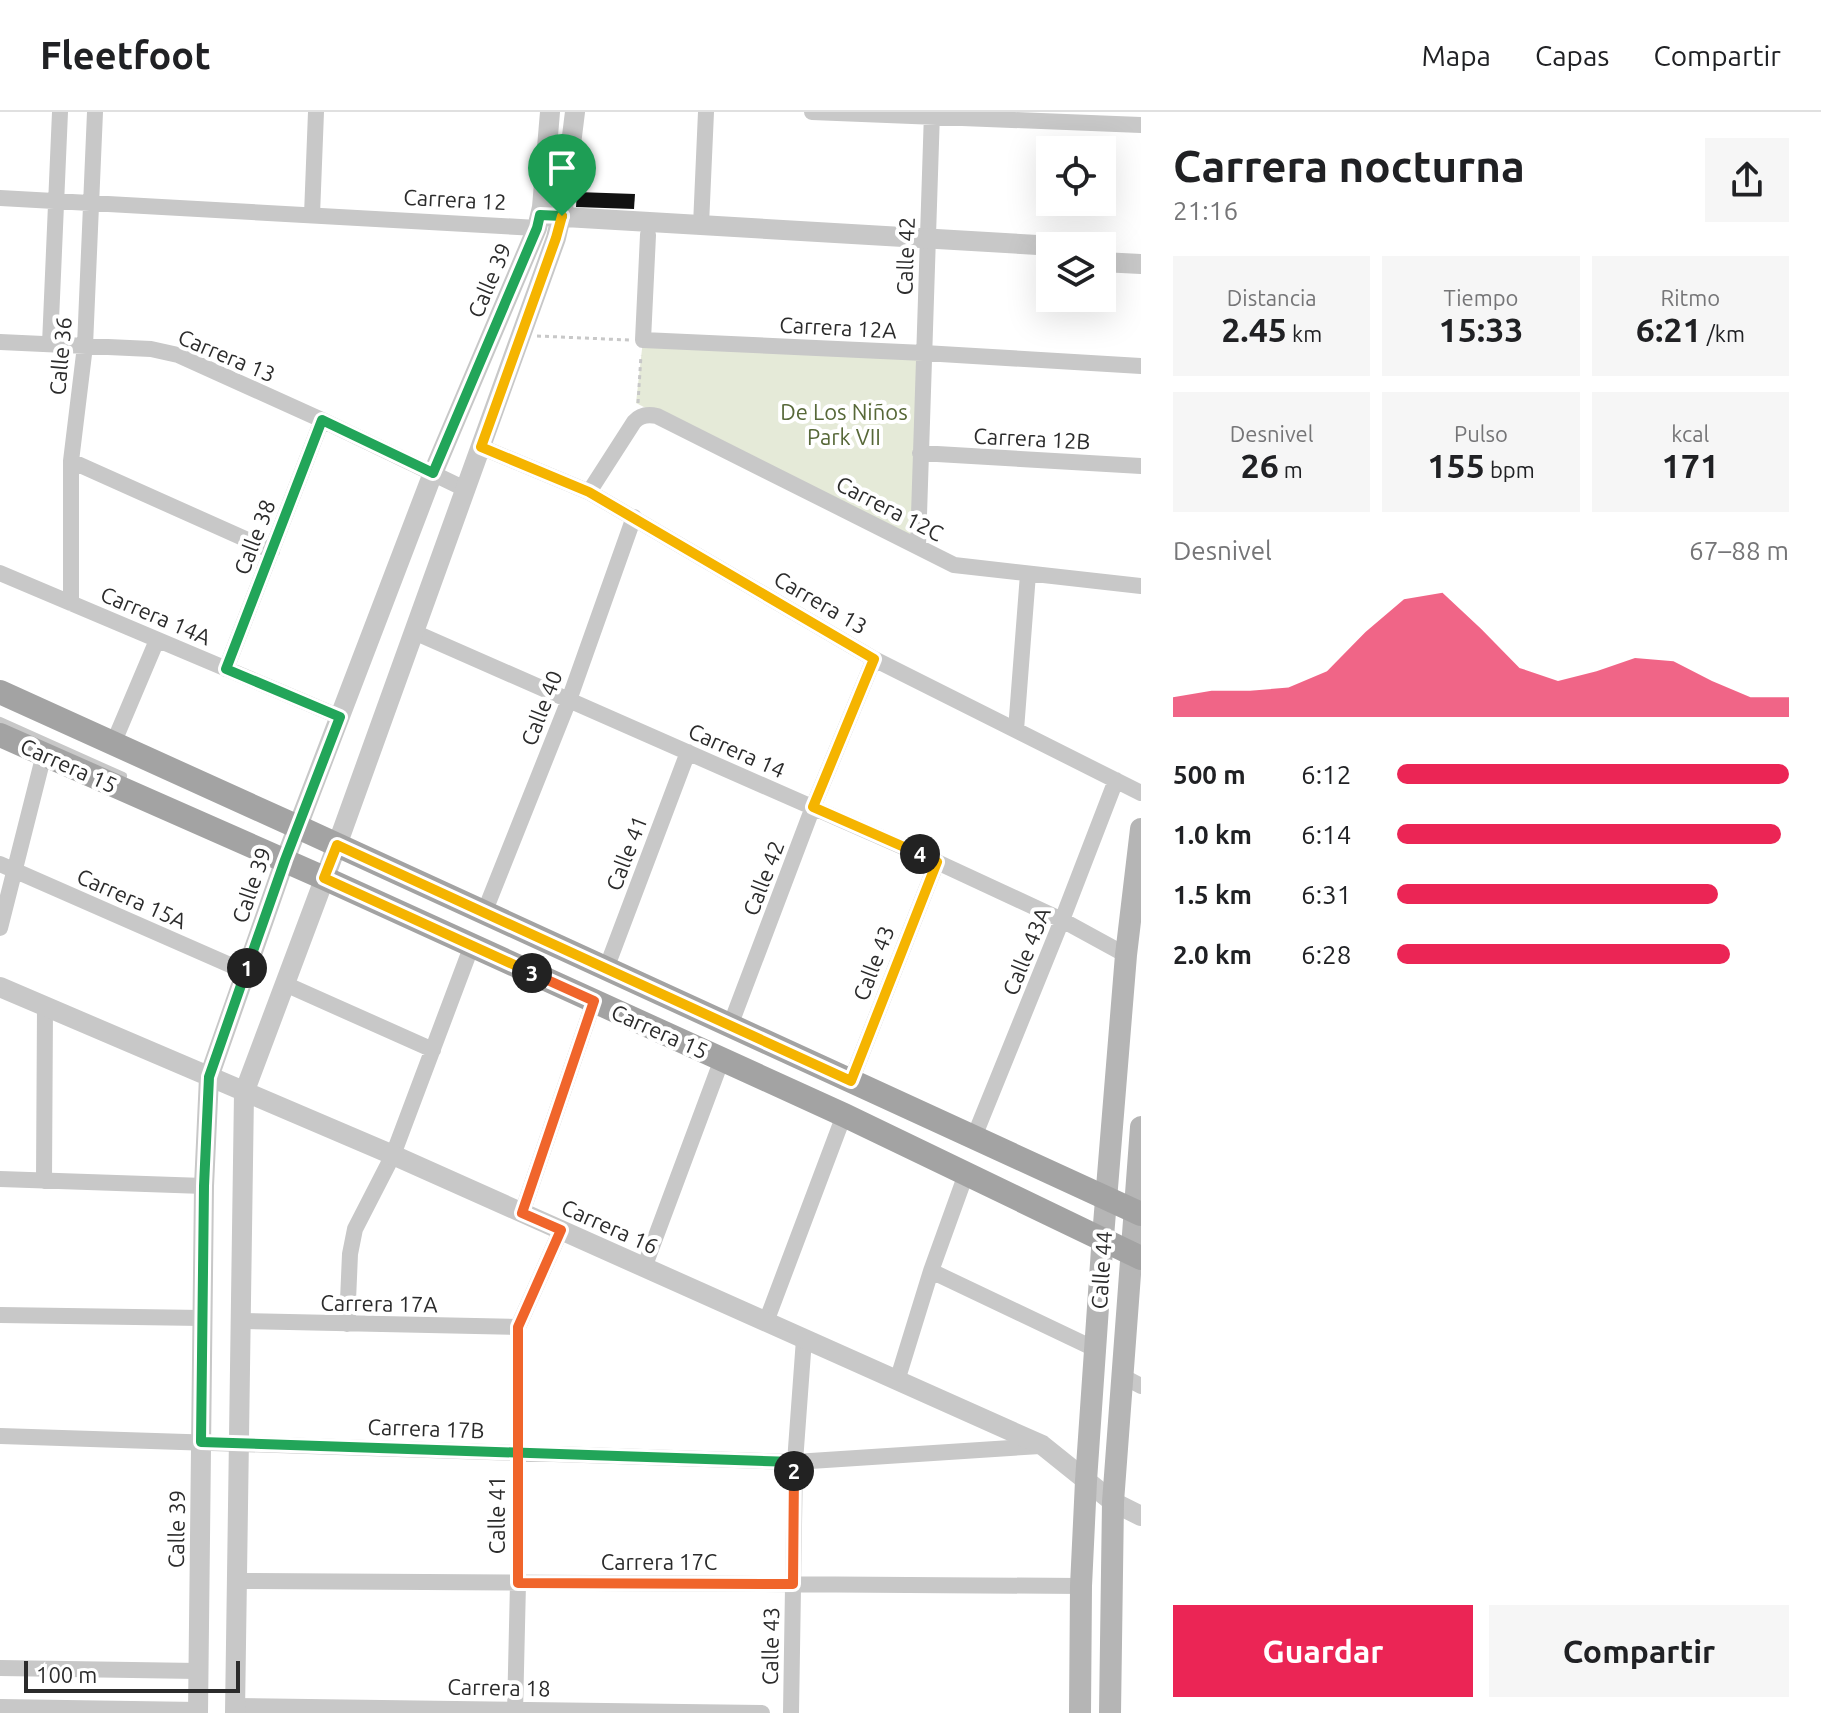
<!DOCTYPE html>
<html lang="es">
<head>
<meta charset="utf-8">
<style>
  :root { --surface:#fff; --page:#f6f6f6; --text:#202124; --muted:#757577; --line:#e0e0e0; --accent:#eb2555 }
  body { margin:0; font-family:Ubuntu,sans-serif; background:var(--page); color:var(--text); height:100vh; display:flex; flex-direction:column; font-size:30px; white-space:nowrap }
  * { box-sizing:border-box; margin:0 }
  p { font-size:26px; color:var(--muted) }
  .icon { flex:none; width:44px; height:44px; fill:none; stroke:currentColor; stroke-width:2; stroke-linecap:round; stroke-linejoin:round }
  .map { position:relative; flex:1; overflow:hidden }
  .panel { display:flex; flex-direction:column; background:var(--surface); width:680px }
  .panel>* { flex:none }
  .controls { position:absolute; left:1036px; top:24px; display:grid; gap:16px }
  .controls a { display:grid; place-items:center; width:80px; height:80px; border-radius:0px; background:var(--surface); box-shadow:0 8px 32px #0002; font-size:40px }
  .scale { position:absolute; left:24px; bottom:20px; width:216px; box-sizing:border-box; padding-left:8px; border:4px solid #2b2b2b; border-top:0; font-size:22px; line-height:28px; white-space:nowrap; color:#2b2b2b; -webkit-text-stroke:6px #fff; paint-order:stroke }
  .pin { position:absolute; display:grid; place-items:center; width:68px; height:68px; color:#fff; margin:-82px -34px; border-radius:50% 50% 50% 0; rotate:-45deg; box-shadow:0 0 8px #0007 }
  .pin .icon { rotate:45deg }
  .km { position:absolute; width:40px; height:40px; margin:-20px; border-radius:50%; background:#222; color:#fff; font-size:22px; line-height:40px; text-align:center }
  .round { display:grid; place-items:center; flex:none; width:84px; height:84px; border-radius:0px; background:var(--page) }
  .headline { display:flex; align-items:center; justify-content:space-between; height:136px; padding:0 32px }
  h1 { font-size:44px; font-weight:600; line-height:60px }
  .figures { display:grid; grid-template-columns:repeat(3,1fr); gap:12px; height:136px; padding:8px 32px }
  .figures div { display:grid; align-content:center; border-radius:0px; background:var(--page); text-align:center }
  .figures b { font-size:34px; font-weight:600 }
  .figures small { font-size:22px; font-weight:400 }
  .figures p { font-size:22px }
  .chart { height:224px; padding:16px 32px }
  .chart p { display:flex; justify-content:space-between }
  .chart svg { width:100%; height:144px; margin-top:8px; fill:var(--accent); opacity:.7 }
  .action { display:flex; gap:16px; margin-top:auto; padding:16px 32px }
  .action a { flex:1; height:92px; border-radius:0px; background:var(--accent); color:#fff; font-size:32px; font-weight:600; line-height:92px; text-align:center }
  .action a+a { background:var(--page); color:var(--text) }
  ul { padding:0 32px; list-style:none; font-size:26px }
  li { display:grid; grid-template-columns:128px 96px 1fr; align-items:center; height:60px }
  li i { height:20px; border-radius:10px; background:var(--accent) }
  header { display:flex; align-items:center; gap:48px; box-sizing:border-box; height:112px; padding:0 40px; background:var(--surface); border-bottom:2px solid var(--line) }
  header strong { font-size:38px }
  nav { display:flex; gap:44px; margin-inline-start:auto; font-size:28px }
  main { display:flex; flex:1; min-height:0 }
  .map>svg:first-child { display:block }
  .green { fill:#e5ead8 }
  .building { fill:#121212 }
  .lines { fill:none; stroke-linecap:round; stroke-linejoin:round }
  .path { stroke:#c8c8c8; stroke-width:3; stroke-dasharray:4 4; stroke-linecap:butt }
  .service { stroke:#c8c8c8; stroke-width:8 }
  .minor { stroke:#c8c8c8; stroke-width:16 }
  .tertiary { stroke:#c8c8c8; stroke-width:20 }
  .secondary { stroke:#b5b5b5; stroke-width:22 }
  .primary { stroke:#a3a3a3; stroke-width:24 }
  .split-1-casing { stroke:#fff; stroke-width:16 }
  .split-2-casing { stroke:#fff; stroke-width:16 }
  .split-3-casing { stroke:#fff; stroke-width:16 }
  .split-4-casing { stroke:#fff; stroke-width:16 }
  .split-5-casing { stroke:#fff; stroke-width:16 }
  .split-1 { stroke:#22a559; stroke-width:10 }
  .split-2 { stroke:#22a559; stroke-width:10 }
  .split-3 { stroke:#f0652b; stroke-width:10 }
  .split-4 { stroke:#f5b400; stroke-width:10 }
  .split-5 { stroke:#f5b400; stroke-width:10 }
  .labels { text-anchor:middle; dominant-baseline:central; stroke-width:8; stroke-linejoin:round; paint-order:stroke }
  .street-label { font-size:22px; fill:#2b2b2b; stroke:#fff }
  .park-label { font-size:22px; fill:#576838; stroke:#fff }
</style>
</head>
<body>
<header>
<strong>Fleetfoot</strong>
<nav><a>Mapa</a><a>Capas</a><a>Compartir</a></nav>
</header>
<main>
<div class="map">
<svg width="1141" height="1601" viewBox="0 0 1141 1601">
  <rect width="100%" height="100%" fill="#fff"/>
  <path class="green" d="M643,228L924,241L918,434L636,291Z"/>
  <path class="building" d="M577,80L635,82L634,97L576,95Z"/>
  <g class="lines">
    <path class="path" d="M537,224L629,228
      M638,291L641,243"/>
    <path class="service" d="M0,609L123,664"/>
    <path class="minor" d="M812,0L1141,13
      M0,86L537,116
      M312,103L316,0
      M701,113L706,0
      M648,123L643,228L924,241L1141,254
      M0,230L151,237L178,243L322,308L465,377
      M50,232L60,0
      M481,335L589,380L874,547L1141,681
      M920,341L1141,354
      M71,349L272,439
      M589,380L634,310C640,303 648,302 657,304L954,453L1141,474
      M918,434L932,0
      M0,461L340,605
      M71,491V349L85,234L95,0
      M414,520L937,750L1062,808L1126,843
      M226,557L322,308
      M1016,618L1028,462
      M113,632L157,528
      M0,752L246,860
      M484,801L569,588L634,405
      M0,816L44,642
      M606,857L688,640
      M285,872L433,938
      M730,914L813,695L874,547
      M851,969L937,750
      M974,1025L1062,808L1116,668
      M0,1067L204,1074
      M44,1069L45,895
      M522,1101L594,889
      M644,1156L722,947
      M931,1159L1095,1237
      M0,1203L202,1206
      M240,1209L518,1215
      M766,1210L844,1003
      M347,1212L350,1142L355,1117L393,1043L472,833
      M1122,1264L1141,1274
      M897,1269L931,1159L966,1062
      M0,1324L795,1350L1040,1334
      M236,1469L1081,1474
      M0,1556L198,1559
      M235,1594L762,1601
      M0,1595L198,1598
      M515,1601L518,1471V1215L561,1118
      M791,1601L795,1350L804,1227"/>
    <path class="tertiary" d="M548,104L1055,134
      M1102,150L1141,152
      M0,875L393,1043L1042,1333L1113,1390L1141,1404
      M198,1601L204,1074L209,965L285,748L433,361L537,116L542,95L550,0
      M235,1601L244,981L340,725L556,126L563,96L575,0"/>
    <path class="secondary" d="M1080,1601L1081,1474L1086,1369L1102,1137L1126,843L1141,717
      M1110,1601L1113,1390L1141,1015"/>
    <path class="primary" d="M0,580L298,715L1141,1102
      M0,623L324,766L844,1003L1141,1146"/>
  </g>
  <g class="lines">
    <defs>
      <path id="split-1" d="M247,856L285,748L340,605L226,557L322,308L433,361L537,116L540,103L562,104"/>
      <path id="split-2" d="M247,856L209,965L204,1074L201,1330L795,1350L794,1359"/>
      <path id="split-3" d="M532,861L594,889L522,1101L561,1118L518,1215V1471L793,1472L794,1359"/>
      <path id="split-4" d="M532,861L324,766L337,733L851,969L937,750L920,742"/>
      <path id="split-5" d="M562,104L556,126L481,335L589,380L874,547L813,695L920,742"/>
    </defs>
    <use href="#split-1" class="split-1-casing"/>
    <use href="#split-2" class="split-2-casing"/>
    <use href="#split-3" class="split-3-casing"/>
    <use href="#split-4" class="split-4-casing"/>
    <use href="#split-5" class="split-5-casing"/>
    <use href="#split-1" class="split-1"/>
    <use href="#split-2" class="split-2"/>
    <use href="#split-3" class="split-3"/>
    <use href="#split-4" class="split-4"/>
    <use href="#split-5" class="split-5"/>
  </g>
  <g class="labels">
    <g class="street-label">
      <text transform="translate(455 87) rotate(3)">Carrera 12</text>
      <text transform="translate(905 144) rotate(-88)">Calle 42</text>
      <text transform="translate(489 168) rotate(-67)">Calle 39</text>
      <text transform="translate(838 215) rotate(3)">Carrera 12A</text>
      <text transform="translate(227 243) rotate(23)">Carrera 13</text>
      <text transform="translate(60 244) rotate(-85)">Calle 36</text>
      <text transform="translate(1032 326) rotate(3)">Carrera 12B</text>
      <text transform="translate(890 396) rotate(27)">Carrera 12C</text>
      <text transform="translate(254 425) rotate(-69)">Calle 38</text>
      <text transform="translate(821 490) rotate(30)">Carrera 13</text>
      <text transform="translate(156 503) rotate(23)">Carrera 14A</text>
      <text transform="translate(541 596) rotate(-69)">Calle 40</text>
      <text transform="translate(737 638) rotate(24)">Carrera 14</text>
      <text transform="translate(69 653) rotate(24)">Carrera 15</text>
      <text transform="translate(626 741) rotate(-69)">Calle 41</text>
      <text transform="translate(763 766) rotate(-69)">Calle 42</text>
      <text transform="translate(251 773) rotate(-71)">Calle 39</text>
      <text transform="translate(132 786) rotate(24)">Carrera 15A</text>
      <text transform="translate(1026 839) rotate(-68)">Calle 43A</text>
      <text transform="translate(873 851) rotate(-69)">Calle 43</text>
      <text transform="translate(660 919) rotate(24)">Carrera 15</text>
      <text transform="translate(610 1114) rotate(24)">Carrera 16</text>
      <text transform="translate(1101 1158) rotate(-86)">Calle 44</text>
      <text transform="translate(379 1191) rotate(1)">Carrera 17A</text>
      <text transform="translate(426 1316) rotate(2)">Carrera 17B</text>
      <text transform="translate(496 1403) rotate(-90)">Calle 41</text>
      <text transform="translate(176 1417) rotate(-89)">Calle 39</text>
      <text x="659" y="1449">Carrera 17C</text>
      <text transform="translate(770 1534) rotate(-89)">Calle 43</text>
      <text transform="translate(499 1575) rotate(1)">Carrera 18</text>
    </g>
    <g class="park-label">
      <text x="844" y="299">De Los Niños<tspan x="844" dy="25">Park VII</tspan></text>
    </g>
  </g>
</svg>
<div class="controls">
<a><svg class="icon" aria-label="locate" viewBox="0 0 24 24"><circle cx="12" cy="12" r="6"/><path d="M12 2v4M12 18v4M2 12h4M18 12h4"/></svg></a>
<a><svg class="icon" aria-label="layers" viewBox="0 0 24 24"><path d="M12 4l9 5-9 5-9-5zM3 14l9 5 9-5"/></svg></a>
</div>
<div class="scale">100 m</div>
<div class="pin" style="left:562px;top:104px;background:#1e9e55"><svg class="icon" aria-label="arrive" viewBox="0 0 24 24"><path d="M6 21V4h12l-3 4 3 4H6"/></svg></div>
<b class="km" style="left:247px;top:856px">1</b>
<b class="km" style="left:794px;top:1359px">2</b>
<b class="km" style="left:532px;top:861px">3</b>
<b class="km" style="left:920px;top:742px">4</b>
</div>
<section class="panel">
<div class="headline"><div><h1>Carrera nocturna</h1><p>21:16</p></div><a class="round"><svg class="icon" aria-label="share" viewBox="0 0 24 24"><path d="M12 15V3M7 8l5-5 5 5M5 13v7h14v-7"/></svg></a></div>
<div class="figures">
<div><p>Distancia</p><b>2.45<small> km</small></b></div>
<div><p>Tiempo</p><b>15:33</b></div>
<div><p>Ritmo</p><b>6:21<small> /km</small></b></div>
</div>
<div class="figures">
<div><p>Desnivel</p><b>26<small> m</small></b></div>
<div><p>Pulso</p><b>155<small> bpm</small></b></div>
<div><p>kcal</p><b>171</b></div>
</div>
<div class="chart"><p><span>Desnivel</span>67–88 m</p>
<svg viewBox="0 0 160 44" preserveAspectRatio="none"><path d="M0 44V38L10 36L20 36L30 35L40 30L50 18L60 8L70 6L80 17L90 29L100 33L110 30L120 26L130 27L140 33L150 38L160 38V44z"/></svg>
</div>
<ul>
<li><b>500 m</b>6:12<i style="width:100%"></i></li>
<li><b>1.0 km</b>6:14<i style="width:98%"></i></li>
<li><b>1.5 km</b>6:31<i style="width:82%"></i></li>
<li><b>2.0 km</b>6:28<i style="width:85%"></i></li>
</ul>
<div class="action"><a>Guardar</a><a>Compartir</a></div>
</section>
</main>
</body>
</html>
